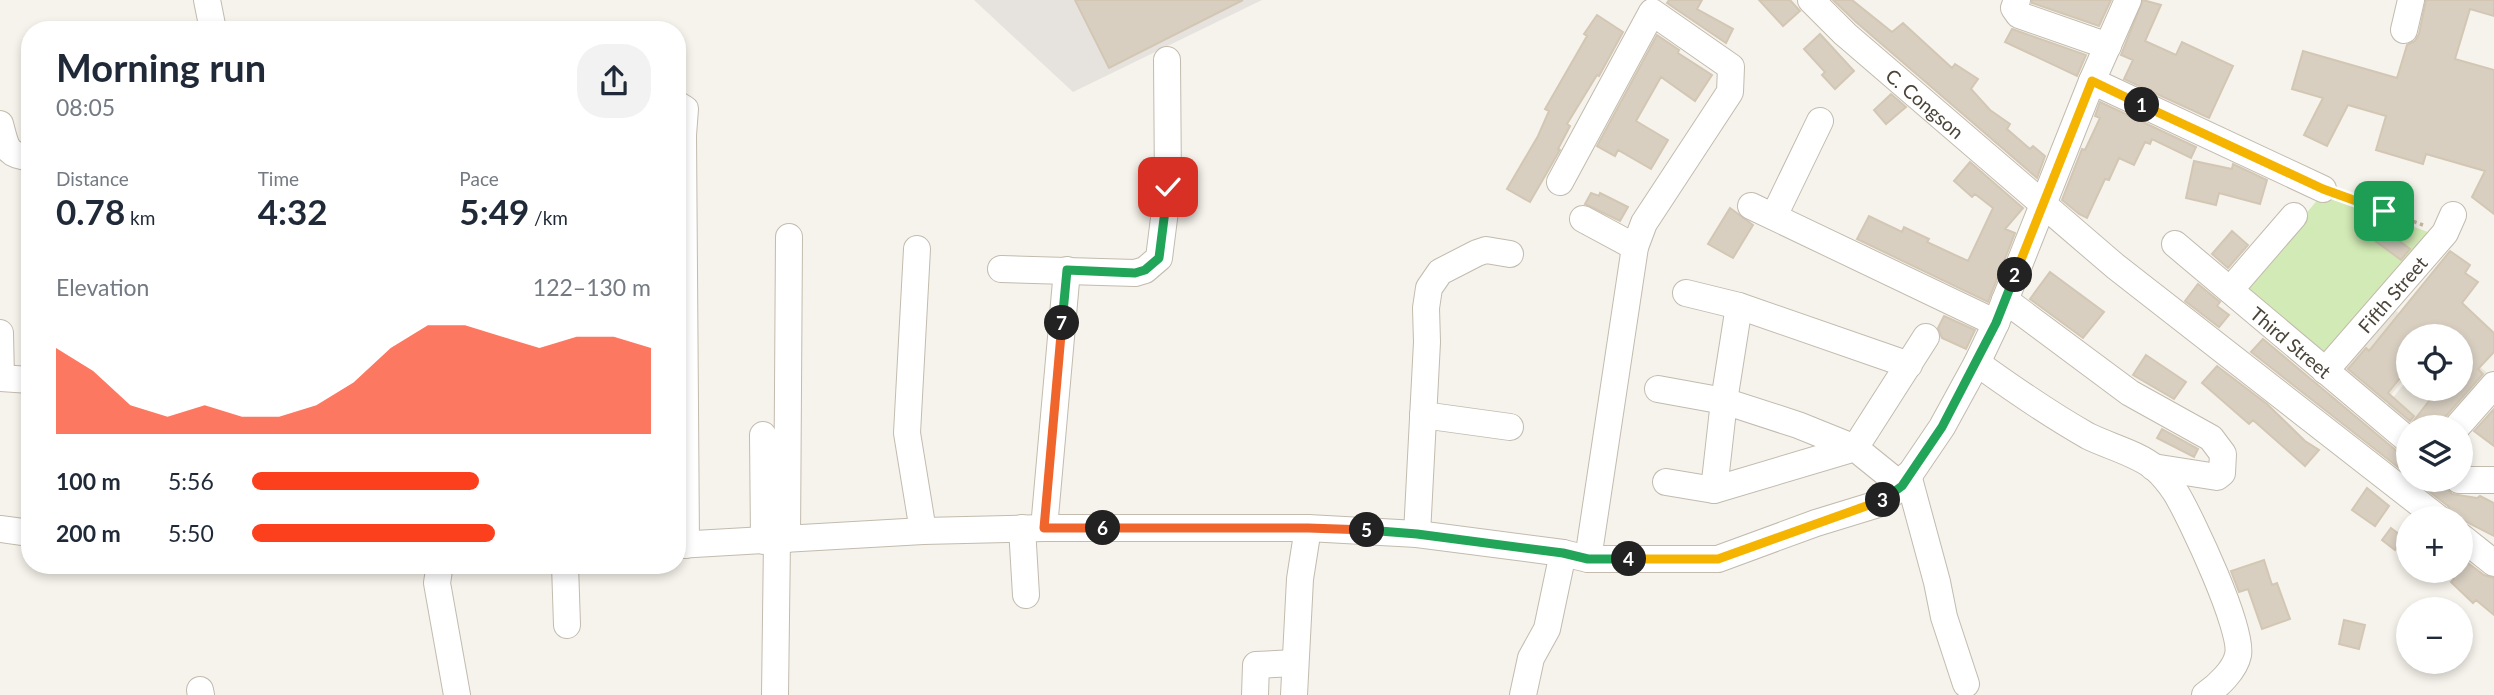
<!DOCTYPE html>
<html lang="en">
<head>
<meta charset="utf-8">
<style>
  :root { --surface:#fff; --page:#f2f2f3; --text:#1f2937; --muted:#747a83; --accent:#fc3f1d }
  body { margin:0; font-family:Lato,sans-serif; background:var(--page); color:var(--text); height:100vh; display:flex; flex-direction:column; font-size:26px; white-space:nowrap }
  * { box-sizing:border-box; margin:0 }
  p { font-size:23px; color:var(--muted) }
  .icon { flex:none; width:38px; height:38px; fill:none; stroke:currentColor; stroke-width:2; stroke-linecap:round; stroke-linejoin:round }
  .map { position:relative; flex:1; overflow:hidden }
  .drawer { position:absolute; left:21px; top:21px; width:665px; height:553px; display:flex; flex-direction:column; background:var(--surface); border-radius:28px; box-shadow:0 4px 10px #0003 }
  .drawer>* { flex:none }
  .tools { position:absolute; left:2396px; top:324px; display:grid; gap:14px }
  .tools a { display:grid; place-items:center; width:77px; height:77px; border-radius:50%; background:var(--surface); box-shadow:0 4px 10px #0003; font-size:35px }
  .pin { position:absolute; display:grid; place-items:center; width:60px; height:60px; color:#fff; margin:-30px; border-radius:14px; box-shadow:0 4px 10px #0006 }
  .km { position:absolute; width:35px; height:35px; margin:-18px; border-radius:50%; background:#222; color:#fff; font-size:19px; line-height:35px; text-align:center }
  .round { display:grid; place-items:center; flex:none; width:74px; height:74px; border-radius:28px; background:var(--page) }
  .head { display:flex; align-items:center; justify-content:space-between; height:119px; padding:0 35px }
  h1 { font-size:38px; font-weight:700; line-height:52px }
  .stats { display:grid; grid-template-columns:repeat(3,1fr); gap:10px; height:119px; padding:7px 35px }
  .stats div { display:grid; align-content:center }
  .stats b { font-size:35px; font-weight:700 }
  .stats small { font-size:19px; font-weight:400 }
  .stats p { font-size:19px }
  .chart { height:196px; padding:14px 35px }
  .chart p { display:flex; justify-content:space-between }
  .chart svg { width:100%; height:126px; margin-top:7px; fill:var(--accent); opacity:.7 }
  ul { padding:0 35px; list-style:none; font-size:23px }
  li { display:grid; grid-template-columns:112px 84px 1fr; align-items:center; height:52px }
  li i { height:18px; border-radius:9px; background:var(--accent) }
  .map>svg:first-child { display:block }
  .residential { fill:#eae5da }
  .industrial { fill:#e6e2dd }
  .green { fill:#d2eab5 }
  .building { fill:#d8cfc1; stroke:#d3c7b4; stroke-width:2 }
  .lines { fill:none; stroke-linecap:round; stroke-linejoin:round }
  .minor-casing { stroke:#c2bbae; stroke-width:28 }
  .path { stroke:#c4b79f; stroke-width:3.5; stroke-dasharray:3.5 3.5; stroke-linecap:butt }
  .minor { stroke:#fff; stroke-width:26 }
  .split-1-casing { stroke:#fff; stroke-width:14 }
  .split-2-casing { stroke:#fff; stroke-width:14 }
  .split-3-casing { stroke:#fff; stroke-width:14 }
  .split-4-casing { stroke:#fff; stroke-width:14 }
  .split-5-casing { stroke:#fff; stroke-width:14 }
  .split-6-casing { stroke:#fff; stroke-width:14 }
  .split-7-casing { stroke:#fff; stroke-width:14 }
  .split-8-casing { stroke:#fff; stroke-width:14 }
  .split-1 { stroke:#f5b400; stroke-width:9 }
  .split-2 { stroke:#f5b400; stroke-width:9 }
  .split-3 { stroke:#22a559; stroke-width:9 }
  .split-4 { stroke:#f5b400; stroke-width:9 }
  .split-5 { stroke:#22a559; stroke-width:9 }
  .split-6 { stroke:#f0652b; stroke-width:9 }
  .split-7 { stroke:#f0652b; stroke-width:9 }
  .split-8 { stroke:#22a559; stroke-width:9 }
  .labels { text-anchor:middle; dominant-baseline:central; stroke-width:5; stroke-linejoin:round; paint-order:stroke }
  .street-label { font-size:19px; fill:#4b4439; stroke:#fff }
</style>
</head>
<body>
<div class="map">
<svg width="2494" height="695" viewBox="0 0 2494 695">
  <rect width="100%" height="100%" fill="#f6f3ec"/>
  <path class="residential" d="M2389,305L2426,336H2408V374L2381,407L2336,369Z
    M2461,352L2490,375L2449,427H2408L2384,409L2408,379V388H2460Z"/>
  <path class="industrial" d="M974,0H1262L1073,92Z"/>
  <path class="green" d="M2324,192L2438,236L2325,365L2240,293Z"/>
  <path class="building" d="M1075,0H1243L1109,68Z
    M1669,0H1702L1697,9L1733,29L1726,43L1667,3Z
    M1759,0H1790L1800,11L1783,26Z
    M1833,0H1852L1892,32L1903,23L1952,68L1955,64L1978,79L1971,89L1990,110L2010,124L2007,129L2030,149L2033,146L2045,156L2037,178L1856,22Z
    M2032,0H2111L2099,26L2032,3Z
    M2143,0L2161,5L2145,41L2176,55L2182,42L2233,66L2209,118L2124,79L2133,60L2121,55Z
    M2426,0H2494V16L2470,9L2455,59L2494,70V214L2472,197L2485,171L2426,154L2423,164L2376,150L2386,116L2348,105L2327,146L2304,135L2323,98L2292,89L2303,51L2397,78L2407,45L2415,41L2419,34Z
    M1597,15L1623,32L1599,76L1597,75L1567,124L1570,126L1558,149L1560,150L1530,202L1507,189L1538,136L1549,111L1545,109L1587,36L1584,34Z
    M2012,29L2086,55L2077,76L2005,42Z
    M1820,34L1854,71L1835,89L1822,75L1825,72L1804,49Z
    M1657,35L1679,50L1678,53L1712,75L1695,101L1661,77L1636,121L1668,140L1651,169L1618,150L1615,156L1597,146Z
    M1891,94L1906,107L1886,124L1874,110Z
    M2100,102L2196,147L2191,158L2152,139L2150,144L2145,142L2134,165L2119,158L2109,180L2105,179L2087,218L2079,214L2062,200L2082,149L2085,150L2100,118L2095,116Z
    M2194,161L2232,169L2233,164L2267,180L2260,204L2219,193L2216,205L2186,198Z
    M1970,162L2023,208L2005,229L2015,233L1988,302L1857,239L1869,216L1902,232L1904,227L1929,239L1927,242L1968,261L1993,208L1975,194L1972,197L1954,181Z
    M1591,193L1599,196L1600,193L1628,207L1620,221L1585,204Z
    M1730,208L1753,225L1733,258L1708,244Z
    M2371,220L2410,249L2401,260L2362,231Z
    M2232,231L2248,245L2228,268L2212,254Z
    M2450,251L2470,265L2465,273L2478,282L2462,303L2494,333V352L2478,369L2483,374L2445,417L2442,427H2417L2412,423L2439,388H2460V362L2468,353L2460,347V336H2408V351L2400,360L2408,368L2388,393L2414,416L2410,421L2348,369L2366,348L2369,351Z
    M2050,272L2104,312L2083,338L2030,299Z
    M2198,284L2220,302L2217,306L2229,315L2219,327L2185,301Z
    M1944,316L1975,330L1966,349L1942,338L1938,328Z
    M2263,339L2398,452L2408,455V475L2251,352Z
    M2146,355L2186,382L2174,399L2133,375Z
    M2217,366L2267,404L2305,441L2319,450L2305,466L2253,420L2249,424L2202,383Z
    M2494,409V446L2474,431Z
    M2162,429L2198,449L2194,457L2157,438Z
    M2414,480H2443L2446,488L2452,494L2477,498L2480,496L2494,503V536L2453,515L2448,506Z
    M2367,488L2389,506L2375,526L2352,510Z
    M2391,528L2404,538L2395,550L2382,540Z
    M2460,557L2484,575L2494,578V615L2476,600L2473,603L2451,582L2454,579L2444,570H2460Z
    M2264,560L2272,585L2277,583L2290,619L2262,629L2248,589L2239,592L2231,571Z
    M2344,620L2365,625L2359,649L2339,644Z"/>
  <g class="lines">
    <defs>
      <g id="minor">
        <path d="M207,0L213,30"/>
        <path id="s1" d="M1811,0L1845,34L2115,266L2438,518"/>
        <path d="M2017,0L2014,8L2019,15L2108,46"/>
        <path d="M2404,30L2411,0"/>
        <path d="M2092,81L2323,189"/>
        <path d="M677,104L685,109L683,135L686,545"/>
        <path d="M0,124C6,145 5,156 30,157"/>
        <path d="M1560,182L1652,12L1731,67L1730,92L1644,223L1635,247L1588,559"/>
        <path d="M1751,206L1996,323"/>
        <path d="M1774,216L1820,121"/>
        <path d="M1583,219L1635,247"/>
        <path id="s2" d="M2175,244L2408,440"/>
        <path d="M917,249L907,433L923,531"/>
        <path d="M1001,269L1135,273L1145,270L1159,258L1168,187L1167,60"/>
        <path d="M2230,290L2294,216"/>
        <path d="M1686,293L1739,306L1909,365"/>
        <path d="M2005,300L2130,393L2211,438L2223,454L2222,473L2217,477L2153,467"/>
        <path d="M0,333L1,378"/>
        <path d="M1977,363C2013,389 2049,414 2088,436C2108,446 2139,454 2155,468C2163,475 2170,484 2176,493C2191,518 2244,630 2238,655C2235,670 2218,686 2205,695"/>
        <path id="s3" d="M2325,371L2445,233L2453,215"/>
        <path d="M0,378L30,380"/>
        <path d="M1658,389L1724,401L1798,425L1855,448L1926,337"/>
        <path d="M1423,415L1510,427"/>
        <path d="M2457,427L2494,385"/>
        <path d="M763,435L764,541"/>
        <path d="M1908,475L1937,582L1944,617L1966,684"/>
        <path d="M2459,480H2494"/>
        <path d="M1666,482L1714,490L1855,448L1902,486"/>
        <path d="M1714,490L1724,401L1739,306"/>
        <path d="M1022,528L1026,595"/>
        <path d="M1044,528L1067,270"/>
        <path d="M0,529L30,533"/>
        <path d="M1417,534L1427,342L1426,308L1429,288L1440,272L1477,253L1486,250L1510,254"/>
        <path d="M2460,536L2494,563"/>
        <path d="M787,539L789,237"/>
        <path d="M677,545L923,531L1044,528H1308L1417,534L1563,553L1588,559H1718L1816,523L1878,504L1902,486L1942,427L1977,363L1996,323L2092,81L2128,0"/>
        <path d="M565,565L567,625"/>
        <path d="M439,570L437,583L457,695"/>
        <path d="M200,690L201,695"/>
        <path d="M775,695L777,540"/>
        <path d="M1255,695L1256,665L1295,663"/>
        <path d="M1294,695L1300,579L1308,528"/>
        <path d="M1523,695L1531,658L1547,629L1563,553"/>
      </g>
    </defs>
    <use href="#minor" class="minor-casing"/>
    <path class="path" d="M2341,195L2423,225"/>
    <use href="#minor" class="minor"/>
  </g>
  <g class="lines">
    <defs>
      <path id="split-1" d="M2142,105L2323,189L2384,211"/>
      <path id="split-2" d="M2015,275L2092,81L2142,105"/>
      <path id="split-3" d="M1883,500L1902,486L1942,427L1996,323L2015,275"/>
      <path id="split-4" d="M1629,559H1718L1883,500"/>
      <path id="split-5" d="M1367,530L1417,534L1563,553L1588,559H1629"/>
      <path id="split-6" d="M1103,528H1308L1367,530"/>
      <path id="split-7" d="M1062,323L1044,528H1103"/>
      <path id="split-8" d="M1062,323L1067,270L1135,273L1145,270L1159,258L1168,187"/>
    </defs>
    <use href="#split-1" class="split-1-casing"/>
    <use href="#split-2" class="split-2-casing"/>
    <use href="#split-3" class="split-3-casing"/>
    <use href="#split-4" class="split-4-casing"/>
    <use href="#split-5" class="split-5-casing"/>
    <use href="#split-6" class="split-6-casing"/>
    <use href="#split-7" class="split-7-casing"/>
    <use href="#split-8" class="split-8-casing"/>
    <use href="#split-1" class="split-1"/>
    <use href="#split-2" class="split-2"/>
    <use href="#split-3" class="split-3"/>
    <use href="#split-4" class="split-4"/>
    <use href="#split-5" class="split-5"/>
    <use href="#split-6" class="split-6"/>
    <use href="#split-7" class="split-7"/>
    <use href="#split-8" class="split-8"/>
  </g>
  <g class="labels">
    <g class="street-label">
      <text stroke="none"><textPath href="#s1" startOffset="154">C. Congson</textPath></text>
      <text stroke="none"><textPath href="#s3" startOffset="102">Fifth Street</textPath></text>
      <text stroke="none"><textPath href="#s2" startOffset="152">Third Street</textPath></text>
    </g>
  </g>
</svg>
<div class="tools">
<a><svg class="icon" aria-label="locate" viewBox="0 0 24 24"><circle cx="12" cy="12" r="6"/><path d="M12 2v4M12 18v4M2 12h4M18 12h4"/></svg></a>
<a><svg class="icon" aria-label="layers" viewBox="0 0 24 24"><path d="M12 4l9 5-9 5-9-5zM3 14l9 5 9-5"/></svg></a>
<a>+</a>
<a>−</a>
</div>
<div class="pin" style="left:2384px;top:211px;background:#1e9e55"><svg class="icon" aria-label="arrive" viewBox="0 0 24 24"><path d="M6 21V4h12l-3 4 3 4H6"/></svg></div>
<div class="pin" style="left:1168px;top:187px;background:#d93025"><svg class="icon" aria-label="check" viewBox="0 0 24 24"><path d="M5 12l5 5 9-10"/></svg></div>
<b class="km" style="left:2142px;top:105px">1</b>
<b class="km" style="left:2015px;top:275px">2</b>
<b class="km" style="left:1883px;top:500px">3</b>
<b class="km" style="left:1629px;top:559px">4</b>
<b class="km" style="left:1367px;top:530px">5</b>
<b class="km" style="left:1103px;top:528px">6</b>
<b class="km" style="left:1062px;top:323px">7</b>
<section class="drawer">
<div class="head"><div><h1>Morning run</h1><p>08:05</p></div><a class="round"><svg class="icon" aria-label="share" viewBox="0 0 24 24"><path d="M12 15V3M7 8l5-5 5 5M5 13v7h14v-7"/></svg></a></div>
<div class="stats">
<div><p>Distance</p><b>0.78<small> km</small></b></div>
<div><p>Time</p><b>4:32</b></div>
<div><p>Pace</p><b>5:49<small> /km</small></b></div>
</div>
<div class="chart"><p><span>Elevation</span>122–130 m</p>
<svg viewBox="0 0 160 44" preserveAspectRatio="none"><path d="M0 44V14L10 22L20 34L30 38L40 34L50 38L60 38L70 34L80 26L90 14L100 6L110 6L120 10L130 14L140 10L150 10L160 14V44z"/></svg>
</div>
<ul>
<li><b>100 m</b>5:56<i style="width:57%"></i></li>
<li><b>200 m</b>5:50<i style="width:61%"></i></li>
</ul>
</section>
</div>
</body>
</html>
